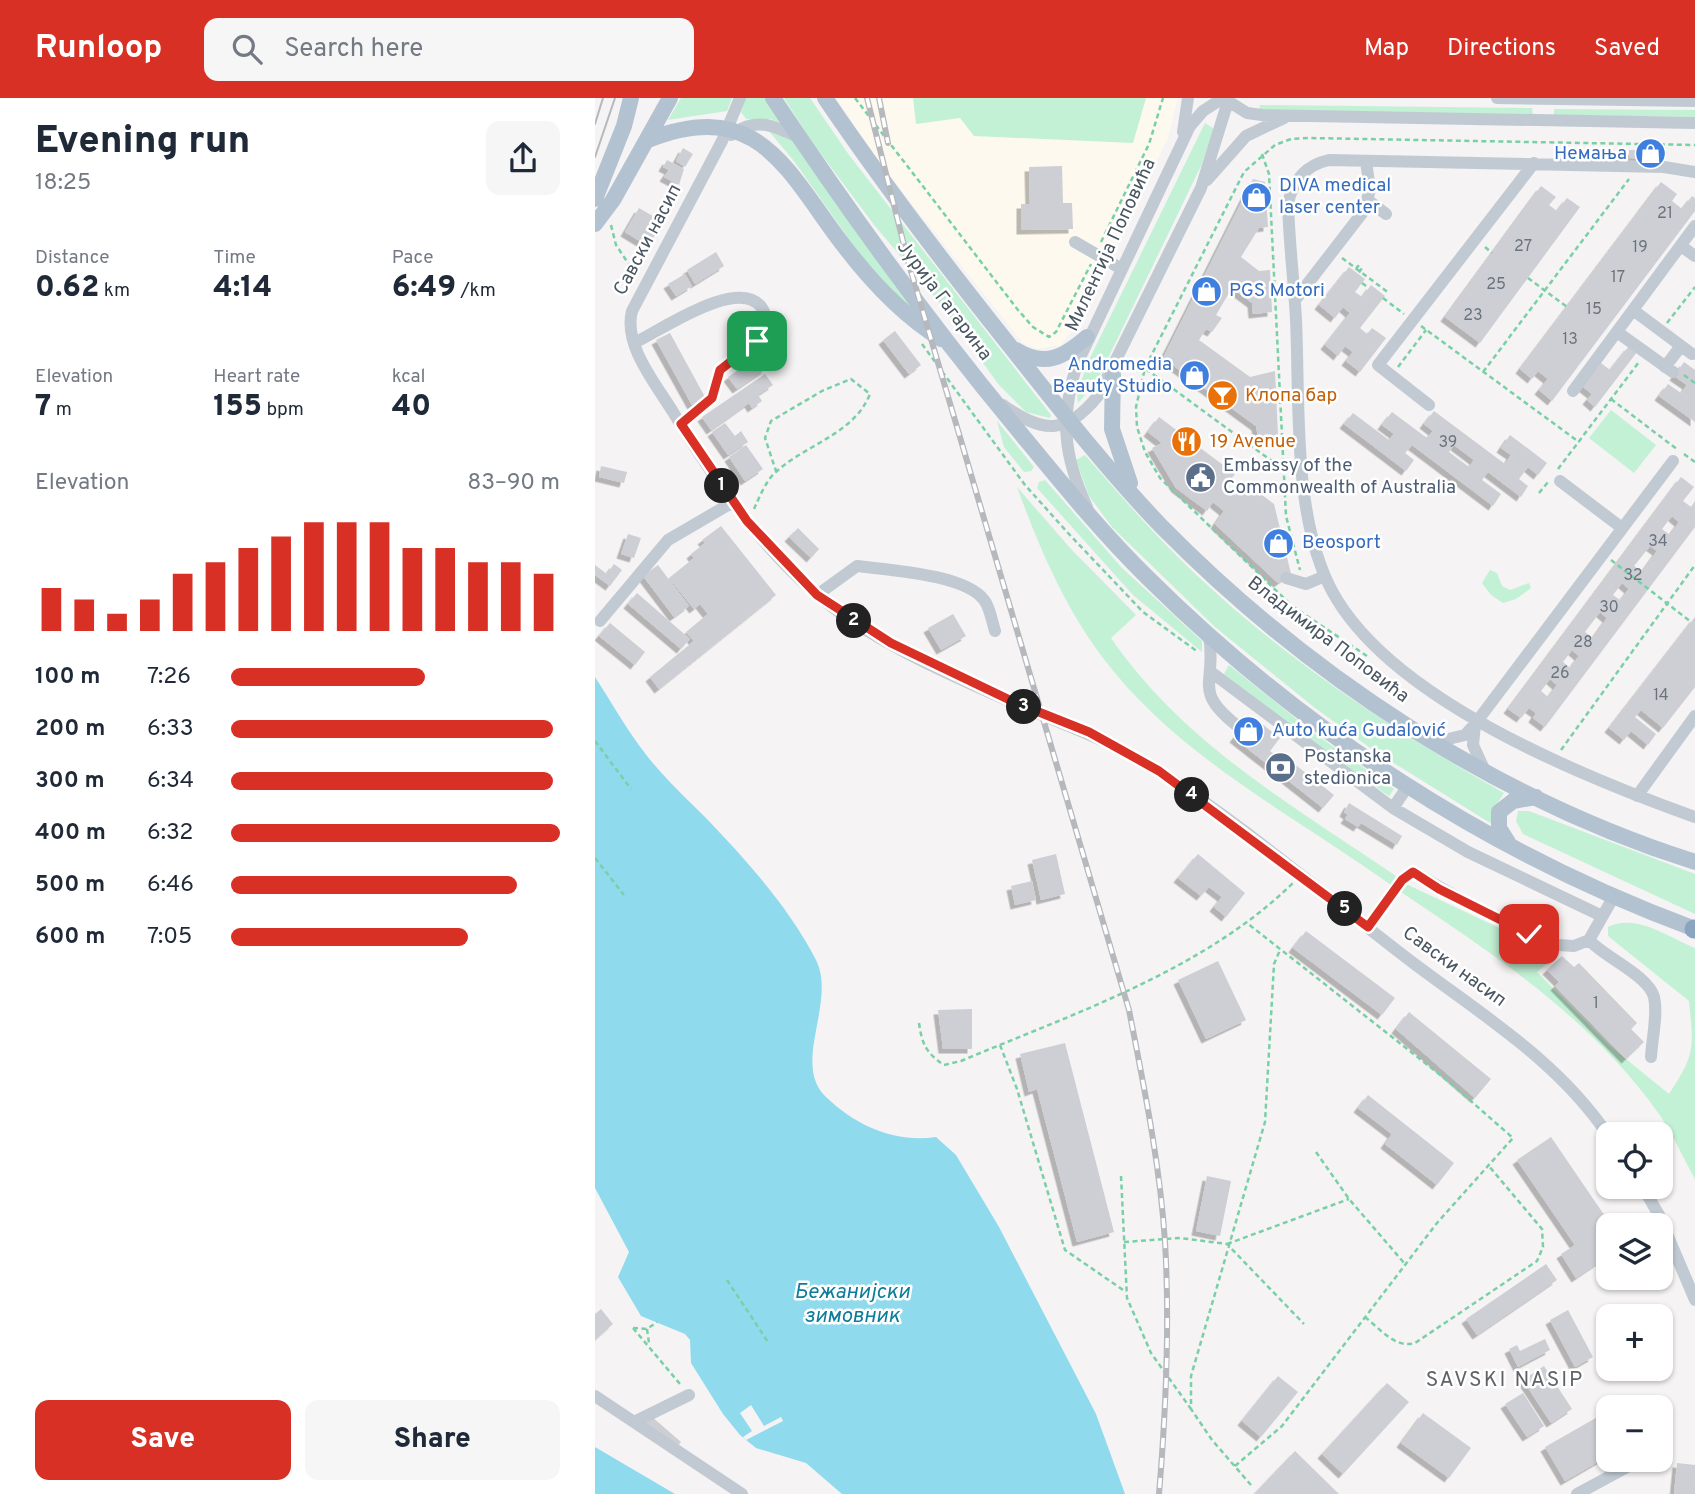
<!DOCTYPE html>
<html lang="en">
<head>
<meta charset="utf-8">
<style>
  :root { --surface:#fff; --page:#f6f6f7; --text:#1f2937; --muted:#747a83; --accent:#d93025 }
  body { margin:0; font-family:Overpass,sans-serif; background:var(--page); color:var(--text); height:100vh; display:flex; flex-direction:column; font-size:26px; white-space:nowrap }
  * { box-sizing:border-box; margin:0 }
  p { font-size:23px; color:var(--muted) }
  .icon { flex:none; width:38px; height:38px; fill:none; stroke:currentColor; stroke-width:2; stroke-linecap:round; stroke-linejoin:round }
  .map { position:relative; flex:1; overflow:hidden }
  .drawer { display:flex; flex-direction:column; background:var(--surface); width:595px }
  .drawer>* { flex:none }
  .buttons { position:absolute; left:1001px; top:1024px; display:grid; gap:14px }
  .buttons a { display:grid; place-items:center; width:77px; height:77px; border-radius:14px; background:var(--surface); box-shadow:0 2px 5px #0004; font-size:35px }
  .pin { position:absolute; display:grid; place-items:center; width:60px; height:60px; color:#fff; margin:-30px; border-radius:14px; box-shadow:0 4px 10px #0006 }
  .km { position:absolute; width:35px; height:35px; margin:-18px; border-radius:50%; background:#222; color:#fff; font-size:19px; line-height:35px; text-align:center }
  .round { display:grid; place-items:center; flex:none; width:74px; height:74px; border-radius:14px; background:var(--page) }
  .headline { display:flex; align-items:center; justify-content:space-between; height:119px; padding:0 35px }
  h1 { font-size:38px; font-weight:800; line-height:52px }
  .figures { display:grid; grid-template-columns:repeat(3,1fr); gap:10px; height:119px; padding:7px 35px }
  .figures div { display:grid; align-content:center }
  .figures b { font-size:30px; font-weight:800 }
  .figures small { font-size:19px; font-weight:400 }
  .figures p { font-size:19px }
  .chart { height:196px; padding:14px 35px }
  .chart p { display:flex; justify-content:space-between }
  .chart svg { width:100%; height:126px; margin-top:7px; stroke:var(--accent); stroke-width:6 }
  .action { display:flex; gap:14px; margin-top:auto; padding:14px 35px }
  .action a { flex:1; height:80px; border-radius:14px; background:var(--accent); color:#fff; font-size:28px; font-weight:800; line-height:80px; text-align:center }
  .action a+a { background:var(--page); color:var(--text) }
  ul { padding:0 35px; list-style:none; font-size:23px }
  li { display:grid; grid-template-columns:112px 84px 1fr; align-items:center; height:52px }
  li i { height:18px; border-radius:9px; background:var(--accent) }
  header { display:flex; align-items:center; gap:42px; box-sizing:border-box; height:98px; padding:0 35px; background:var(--accent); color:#fff }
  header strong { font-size:33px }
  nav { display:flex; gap:38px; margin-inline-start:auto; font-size:24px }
  .search { width:490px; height:63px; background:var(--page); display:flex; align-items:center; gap:18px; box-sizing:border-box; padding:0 24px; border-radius:14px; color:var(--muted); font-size:26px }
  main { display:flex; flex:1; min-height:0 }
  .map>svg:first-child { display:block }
  .commercial { fill:#fdf9ef }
  .green { fill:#c3f1d5 }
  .water { fill:#90daee }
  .pier { fill:#f5f3f3 }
  .building { fill:#cdcfd5; fill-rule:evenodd; filter:url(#shadow) }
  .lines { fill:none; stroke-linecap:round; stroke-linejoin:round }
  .path { stroke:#7ad0a6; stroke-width:2.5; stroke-dasharray:5 3.5; stroke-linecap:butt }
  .minor { stroke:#c1cad2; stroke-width:12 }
  .major { stroke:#b3c2d1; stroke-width:16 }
  .highway { stroke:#8ba5c1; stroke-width:19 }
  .tram { stroke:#b5b8bd; stroke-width:2 }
  .rail-casing { stroke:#b5b8bd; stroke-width:6 }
  .rail { stroke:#fff; stroke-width:3.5; stroke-dasharray:10; stroke-linecap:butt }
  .route-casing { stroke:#fff; stroke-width:14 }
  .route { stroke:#d93025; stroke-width:9 }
  .labels { text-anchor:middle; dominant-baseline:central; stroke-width:5; stroke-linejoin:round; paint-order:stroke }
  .number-label { font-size:16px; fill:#6b747e }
  .shop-label { font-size:19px; fill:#366cbe; stroke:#fff; text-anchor:start }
  .street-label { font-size:19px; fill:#4a5661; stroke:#fff }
  .food-label { font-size:19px; fill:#c56008; stroke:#fff; text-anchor:start }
  .service-label { font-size:19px; fill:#4e5e75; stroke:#fff; text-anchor:start }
  .water-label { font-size:21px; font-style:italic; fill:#0c7c9b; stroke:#fff }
  .neighbourhood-label { font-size:21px; letter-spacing:2px; fill:#5f6368; stroke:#fff }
</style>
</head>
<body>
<header>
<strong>Runloop</strong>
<div class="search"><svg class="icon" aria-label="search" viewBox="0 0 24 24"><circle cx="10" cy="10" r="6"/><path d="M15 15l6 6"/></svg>Search here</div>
<nav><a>Map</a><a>Directions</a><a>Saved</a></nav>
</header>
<main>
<section class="drawer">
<div class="headline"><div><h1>Evening run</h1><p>18:25</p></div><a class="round"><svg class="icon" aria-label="share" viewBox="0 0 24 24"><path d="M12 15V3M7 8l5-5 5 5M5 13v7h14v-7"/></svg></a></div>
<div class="figures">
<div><p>Distance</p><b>0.62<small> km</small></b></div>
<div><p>Time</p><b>4:14</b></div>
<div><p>Pace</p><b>6:49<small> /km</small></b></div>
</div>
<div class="figures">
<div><p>Elevation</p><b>7<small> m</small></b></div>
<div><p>Heart rate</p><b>155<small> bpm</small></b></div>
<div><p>kcal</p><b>40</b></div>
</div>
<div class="chart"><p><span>Elevation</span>83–90 m</p>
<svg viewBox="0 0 160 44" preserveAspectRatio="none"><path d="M5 44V29M15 44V33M25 44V38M35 44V33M45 44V24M55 44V20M65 44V15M75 44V11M85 44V6M95 44V6M105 44V6M115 44V15M125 44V15M135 44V20M145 44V20M155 44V24"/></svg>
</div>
<ul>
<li><b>100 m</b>7:26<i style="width:59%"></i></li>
<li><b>200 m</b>6:33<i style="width:98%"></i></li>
<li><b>300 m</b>6:34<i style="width:98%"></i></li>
<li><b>400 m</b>6:32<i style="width:100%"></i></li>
<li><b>500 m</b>6:46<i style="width:87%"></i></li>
<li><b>600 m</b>7:05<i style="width:72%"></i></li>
</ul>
<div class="action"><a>Save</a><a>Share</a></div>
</section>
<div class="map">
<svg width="1100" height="1396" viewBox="0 0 1100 1396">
  <defs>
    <filter id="shadow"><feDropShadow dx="-4.5" dy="4.5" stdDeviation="0" flood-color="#0004"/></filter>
  </defs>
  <rect width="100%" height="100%" fill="#f5f3f3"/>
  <path class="commercial" d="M241,0H583L573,40L485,223L466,247L442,251L428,245L287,68Z"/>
  <path class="green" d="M86,0H137L132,13L73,22Z
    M151,0H173L191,28L176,21H151L146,14Z
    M189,0H215L254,57L456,317L455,320L431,314L404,287L340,199L280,128L217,44Z
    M318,0H551L538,45L379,38L365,20L321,26Z
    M665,7L937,10L938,17L664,12Z
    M959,11L1100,12V19L959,17Z
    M610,25L619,31L606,68L502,283L483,305L482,294L495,260Z
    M173,32L201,44L318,207L315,211L266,158L199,63Z
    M1016,312L1061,347L1039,375L994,340Z
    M402,323L439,369L436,373L429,374L409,349Z
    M490,357C519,390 548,424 579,455C675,552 791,628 909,695L898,712L897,726L781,654L720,610L620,529L517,429L494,398L481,362Z
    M450,382L527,470L607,543V554L538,497L442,390L444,384Z
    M422,389L476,451L541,517L516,540C588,645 698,708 801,778L796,787C698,717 582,658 508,560C469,508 444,449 422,389Z
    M895,472L902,475L907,488L915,492L934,485L936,490L921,501L908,505L896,497L887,485Z
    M634,567L719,635L799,691L794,698L713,642L629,576Z
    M923,713H934L1100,776V816L928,736L921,723Z
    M811,786L962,857L942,874L1015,948L1074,996C1100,957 1099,950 1094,903L1013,838V829C1041,815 1073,839 1100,850V1081C1088,1060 1078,1036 1064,1016C996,920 901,858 806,794Z"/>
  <path class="water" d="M0,579C15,602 29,627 46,650C64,675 89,698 111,720C151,762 194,809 221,862C242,904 196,966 231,999C261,1028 300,1045 341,1039L361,1057L404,1129L501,1316L530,1396H247L211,1365L161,1350L145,1337L128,1316L96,1265L95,1242L90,1236L46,1218L23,1179L34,1154L0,1090Z
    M0,1349L80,1396H0Z"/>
  <path class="pier" d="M156,1307L169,1328L186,1319L188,1323L151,1342L148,1339L157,1333L145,1315Z"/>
  <path class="building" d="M88,50L98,56L90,69L81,63Z
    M1034,52H1065V61L1034,60Z
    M72,62L89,71L84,87L69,79L74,72L68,69Z
    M467,68L468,105H477L478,131L426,132V106H435L434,69Z
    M658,81L670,84L673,129L664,130L646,159L664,173L675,172L677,214L658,216L657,205L637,190L621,217L627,220L617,234L611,231L604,242L655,279L680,273L683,338L663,339L661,328L568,260Z
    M1066,84L1082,96L1077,103L1087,111L1097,98L1100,100V113L957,303L944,292L953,281L943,273L937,281L925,271Z
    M946,88L961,99L954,107L962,113L972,100L985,109L885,245L850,219Z
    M44,110L68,124L53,148L30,134Z
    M121,154L129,168L100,186L92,172Z
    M754,169L770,181L760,194L767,199L776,187L790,198L765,230L772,236L777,230L791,240L765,274L751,263L758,254L750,248L743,258L730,247L755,215L748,209L740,220L724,207Z
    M90,176L97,188L81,198L73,186Z
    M300,233L326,267L314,276L288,242Z
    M75,235L110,299L97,307L61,242Z
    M1034,248L1042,254L1000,309L992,302L997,296L988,289L1006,265L1015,272Z
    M162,259L171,271L142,291L133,279Z
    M1089,264L1100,272V324L1064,298L1073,286L1086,295L1092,287L1079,278Z
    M170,276L178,287L163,297L167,303L157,310L154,305L116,332L107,319Z
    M839,313L910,366L916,357L906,350L915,337L952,365L943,377L933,369L924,381L933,388L926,399L893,374L887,382L906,396L898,408L817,347L810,355L819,362L811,373L749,326L758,315L794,342L799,336L787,327L797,314L832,340L838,333L829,326ZM859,347L879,362L874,369L854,354Z
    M564,319L640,376L630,389L641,398L651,385L679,406L696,476L683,485L620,426L629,413L618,404L612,413L581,390L557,350L567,345L553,334Z
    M130,325L140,338L146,333L153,344L133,357L117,334Z
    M151,347L168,371L150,383L134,359Z
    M6,368L32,374L29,385L4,379Z
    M1086,379L1099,389L1088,403L1096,409L1100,403V429L950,629L938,620L941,615L934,610L926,620L913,611ZM1077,418L1084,424L1075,437L1067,431ZM1055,448L1062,453L1047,474L1039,468ZM1027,485L1034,491L1025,502L1018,497ZM1005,514L1012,520L998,540L990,534ZM977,552L984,558L975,570L968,564ZM955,581L962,587L953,599L946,593Z
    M126,428L181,497L64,591L55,579L99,543L91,534L113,516L105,506L99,511L74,480L99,460L96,456L110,445L107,442Z
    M203,430L224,451L216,460L194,439Z
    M33,436L46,440L39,460L26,456Z
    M19,466L27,472L15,488L0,477V467L12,476Z
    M63,467L94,508L79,519L48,478Z
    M42,495L95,541L86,551L33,506Z
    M358,516L371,538L346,552L333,530Z
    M1100,519V589L1068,630L1046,612L1040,619L1061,636L1053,647L1036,633L1029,642L1014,630Z
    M15,525L50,554L40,567L4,538Z
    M657,618L685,640L675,653L691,665L693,661L739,697L728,710L639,640Z
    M754,705L807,738L802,747L766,725L763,729L750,721L753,717L749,714Z
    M461,756L470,796L446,802L437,762Z
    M603,756L650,795L631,819L619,809L627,799L614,789L606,798L583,780Z
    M437,783L441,802L420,807L416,788Z
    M711,833L800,900L787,917L698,850Z
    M967,858L979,869L984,865L1042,925L1036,931L1049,944L1031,961L960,888L964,884L952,872Z
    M623,863L651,922L611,941L583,882Z
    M377,911V951H348L343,912Z
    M814,914L896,981L880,1000L801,931Z
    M470,945L519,1134L482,1144L442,991L434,994L425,956Z
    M773,997L859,1065L842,1087L790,1046L797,1036L763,1010Z
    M956,1039L1016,1127H1013V1158L981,1180L966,1156L980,1147L922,1062Z
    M612,1078L636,1083L625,1138L601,1133Z
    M951,1166L962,1182L882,1237L871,1221Z
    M6,1211L18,1226L0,1242V1216Z
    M973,1212L998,1259L980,1269L955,1222Z
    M950,1241L955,1252L923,1269L914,1251L922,1247L925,1253Z
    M949,1268L977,1311L956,1325L928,1282Z
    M683,1278L703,1294L666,1339L647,1323Z
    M792,1285L814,1304L748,1376L727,1356Z
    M928,1295L949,1328L932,1339L910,1306Z
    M1013,1313V1358L970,1383L950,1349Z
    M828,1315L876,1350L854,1380L806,1345Z
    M56,1318L86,1344L82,1349L50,1326Z
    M700,1353L744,1396H659Z
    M1082,1365L1100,1367V1396H1079Z"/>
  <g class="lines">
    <path class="path" d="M260,0L423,212L438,229L454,239L461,234L496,166
      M667,56L674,76L691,418L705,472
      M16,127L21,147L41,177
      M506,144L554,46L568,0
      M890,149L897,155
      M747,160L794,195
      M761,171L763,168L767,170L763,176
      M933,180L972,209
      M767,185L774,190
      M788,200L809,216
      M1072,225L1100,189
      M826,228L984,344
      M327,246L430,387L473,435L548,514L603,554
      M803,269L831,232
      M551,271L689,372
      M888,274L1034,81
      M1089,277L1100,285
      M1016,301L1083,352
      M1089,356L1100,364
      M963,371L1044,264
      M944,395L953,384
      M159,411C165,398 171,382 182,373C212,346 259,336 275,296L256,281L227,293L176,323L170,340L181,373
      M1016,462L1096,524
      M772,558L697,508L565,380L550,354L542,329L541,309L550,270L649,74L680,47L696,41L714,40L1100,47
      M0,643L36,691
      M966,652L1100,467
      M0,760L29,797
      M324,925C327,946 331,955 349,967L366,963C480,915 609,872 698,785
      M405,947L422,991L470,1152L531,1194
      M721,1054L754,1101L810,1166
      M526,1078L532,1200L556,1255L596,1311
      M529,1144L585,1140L632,1146L709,1226
      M632,1146L754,1101
      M132,1182L173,1244
      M770,1219C785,1231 801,1251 820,1245L942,1163L948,1149L947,1131L893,1067
      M38,1230L85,1286
      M38,1230L52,1231L62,1224
      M52,1231L54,1245
      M640,1368L687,1328L842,1125L918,1040L853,983L652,825
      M656,1387L617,1342L596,1311V1278L670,1024L679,866L685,852"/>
    <path class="minor" d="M145,0L127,43L37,213C28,247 61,286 78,314C117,378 162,445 220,495C274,542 355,577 421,606C470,627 519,644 564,673C652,730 733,800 817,864C887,917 962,962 1013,1037
      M628,0L652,15L667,17L1100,25
      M902,0L1100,3
      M588,34L593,0
      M136,37C160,18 180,28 205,40
      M1100,74L1069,69L734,62C711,67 698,83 693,105C694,144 699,183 701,222C705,305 697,418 737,493C796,602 988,679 1100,719
      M612,82L651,38L689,20
      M774,103L791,116
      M480,144L525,170
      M1086,148L1100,158
      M700,202L768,114L775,92L771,63
      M1038,212L1097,256
      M1022,234L1078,274
      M39,245C65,233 144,177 167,210C173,219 172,227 168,236L125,272L117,300L86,326
      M1070,269L1086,248
      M978,293L1100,128
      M408,307C448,336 471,337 503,298L606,90L634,0
      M834,307L783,267L939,65
      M965,383L1027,430
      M492,409C468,357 465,320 482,266L595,28L608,13L628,0
      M691,480L711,486L730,478
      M222,497L262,468C292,472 370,476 389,502C395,509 397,524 400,533
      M5,523L73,442L138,404
      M614,538C622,585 597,591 640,626
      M616,574L798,710
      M880,626L878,647L889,671
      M841,644L870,637L880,626L1078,363
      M813,688L798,710L873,754L1007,818
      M1042,698L1100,618
      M773,829L807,782L818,774L890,815L963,847L979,848L994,842L1019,798
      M994,842C1009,859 1054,878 1059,899C1063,917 1057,940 1056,959
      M1047,1088L1064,1117L1100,1202
      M0,1298L147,1396
      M39,1324L94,1297
      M982,1396L1045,1362"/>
    <path class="major" d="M178,0C254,114 335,226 423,332C465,383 506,434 553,480C707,633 896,756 1100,831
      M230,0C287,84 348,164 411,243C461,306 511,371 567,429C715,579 899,700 1100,764
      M53,42C160,0 189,67 243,140C272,179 305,216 346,241
      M0,101L29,28L36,0
      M0,126L18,102L75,0
      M421,252C450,270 469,259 492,239
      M518,272L517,331L535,385
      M914,746L904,730V714L918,703L941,699"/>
    <path class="highway" d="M1099,831H1100"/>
    <path class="tram" d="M0,26L8,0
      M0,59L20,0"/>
    <defs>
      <path id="rail" d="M272,0L313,163L534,912C549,989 565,1066 570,1144C575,1228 571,1312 564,1396
        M284,0L293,45"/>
    </defs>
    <use href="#rail" class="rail-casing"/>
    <use href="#rail" class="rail"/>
  </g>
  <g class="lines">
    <defs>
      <path id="route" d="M162,243L125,272L117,300L86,326L152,423L222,497L296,545L421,605L494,634L564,673L773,829L807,782L818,774L844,791L934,836"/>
    </defs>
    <use href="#route" class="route-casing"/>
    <use href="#route" class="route"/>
  </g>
  <defs>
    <symbol id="shop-disc" viewBox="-11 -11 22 22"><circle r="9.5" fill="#3f7fe0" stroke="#fff"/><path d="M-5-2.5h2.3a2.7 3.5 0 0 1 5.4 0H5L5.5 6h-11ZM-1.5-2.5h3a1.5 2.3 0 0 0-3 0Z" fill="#fff"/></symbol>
    <symbol id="bar-disc" viewBox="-11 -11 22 22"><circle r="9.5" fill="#e8710a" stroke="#fff"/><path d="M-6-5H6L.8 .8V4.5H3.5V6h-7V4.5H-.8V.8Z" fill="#fff"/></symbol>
    <symbol id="restaurant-disc" viewBox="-11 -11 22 22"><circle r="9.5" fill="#e8710a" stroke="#fff"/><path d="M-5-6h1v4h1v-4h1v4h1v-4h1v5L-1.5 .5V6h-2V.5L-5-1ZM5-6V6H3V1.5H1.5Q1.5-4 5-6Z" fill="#fff"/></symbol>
    <symbol id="civic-disc" viewBox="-11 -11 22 22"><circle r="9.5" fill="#5c6f8a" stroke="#fff"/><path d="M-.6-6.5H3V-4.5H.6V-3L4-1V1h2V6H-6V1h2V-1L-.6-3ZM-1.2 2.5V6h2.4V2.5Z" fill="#fff"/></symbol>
    <symbol id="bank-disc" viewBox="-11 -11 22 22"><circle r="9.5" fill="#5c6f8a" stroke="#fff"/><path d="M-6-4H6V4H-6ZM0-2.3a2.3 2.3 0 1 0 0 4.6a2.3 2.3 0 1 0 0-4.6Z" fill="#fff"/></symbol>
  </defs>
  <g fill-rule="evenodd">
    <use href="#shop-disc" x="1038" y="38" width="35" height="35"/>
    <use href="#shop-disc" x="644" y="82" width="35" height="35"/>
    <use href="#shop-disc" x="594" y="176" width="35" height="35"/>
    <use href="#shop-disc" x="582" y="260" width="35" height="35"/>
    <use href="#bar-disc" x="610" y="280" width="35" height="35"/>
    <use href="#restaurant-disc" x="574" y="326" width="35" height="35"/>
    <use href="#civic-disc" x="588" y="362" width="35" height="35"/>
    <use href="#shop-disc" x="666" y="428" width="35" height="35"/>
    <use href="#shop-disc" x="636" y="616" width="35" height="35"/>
    <use href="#bank-disc" x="668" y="652" width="35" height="35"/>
  </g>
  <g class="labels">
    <g class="number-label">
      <text x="1070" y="116">21</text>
      <text x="928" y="149">27</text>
      <text x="1045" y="150">19</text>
      <text x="1023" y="180">17</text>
      <text x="901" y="187">25</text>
      <text x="999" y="212">15</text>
      <text x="878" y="218">23</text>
      <text x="975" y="242">13</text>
      <text x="853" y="345">39</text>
      <text x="1063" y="444">34</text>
      <text x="1038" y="478">32</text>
      <text x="1014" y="510">30</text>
      <text x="988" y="545">28</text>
      <text x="965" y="576">26</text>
      <text x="1066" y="598">14</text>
      <text x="1001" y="906">1</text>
    </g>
    <g class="shop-label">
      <text x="1032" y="56" text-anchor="end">Немања</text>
      <text x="684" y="88">DIVA medical<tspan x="684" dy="22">laser center</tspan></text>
      <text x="634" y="193">PGS Motori</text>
      <text x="577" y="267" text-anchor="end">Andromedia<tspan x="577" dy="22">Beauty Studio</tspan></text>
      <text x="707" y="445">Beosport</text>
      <text x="677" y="633">Auto kuća Gudalović</text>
    </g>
    <g class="street-label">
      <text transform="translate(53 142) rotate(-62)">Савски насип</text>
      <text transform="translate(516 147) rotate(-65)">Милентија Поповића</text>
      <text transform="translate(349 203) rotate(53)">Јурија Гагарина</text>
      <text transform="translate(733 542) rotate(37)">Владимира Поповића</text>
      <text transform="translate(859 869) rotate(36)">Савски насип</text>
    </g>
    <g class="food-label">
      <text x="650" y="298">Клопа бар</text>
      <text x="615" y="344">19 Avenue</text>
    </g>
    <g class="service-label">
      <text x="628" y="368">Embassy of the<tspan x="628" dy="22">Commonwealth of Australia</tspan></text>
      <text x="709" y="659">Postanska<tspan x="709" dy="22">stedionica</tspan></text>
    </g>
    <g class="water-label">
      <text x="257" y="1194">Бежанијски<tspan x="257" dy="24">зимовник</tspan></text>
    </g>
    <g class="neighbourhood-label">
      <text x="910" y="1282">SAVSKI NASIP</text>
    </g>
  </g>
</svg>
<div class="buttons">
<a><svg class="icon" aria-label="locate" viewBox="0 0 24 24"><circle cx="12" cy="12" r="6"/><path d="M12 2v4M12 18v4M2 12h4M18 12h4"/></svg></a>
<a><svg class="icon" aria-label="layers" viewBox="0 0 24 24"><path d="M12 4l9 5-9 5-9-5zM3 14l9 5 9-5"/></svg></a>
<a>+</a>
<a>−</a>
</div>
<div class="pin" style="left:162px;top:243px;background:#1e9e55"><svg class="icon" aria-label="arrive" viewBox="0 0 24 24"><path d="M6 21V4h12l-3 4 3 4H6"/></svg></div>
<div class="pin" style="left:934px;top:836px;background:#d93025"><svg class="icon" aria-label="check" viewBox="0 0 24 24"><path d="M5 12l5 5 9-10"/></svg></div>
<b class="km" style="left:127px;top:388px">1</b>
<b class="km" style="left:259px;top:523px">2</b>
<b class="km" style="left:429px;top:609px">3</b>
<b class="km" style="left:597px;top:697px">4</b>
<b class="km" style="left:750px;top:811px">5</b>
</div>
</main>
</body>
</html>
